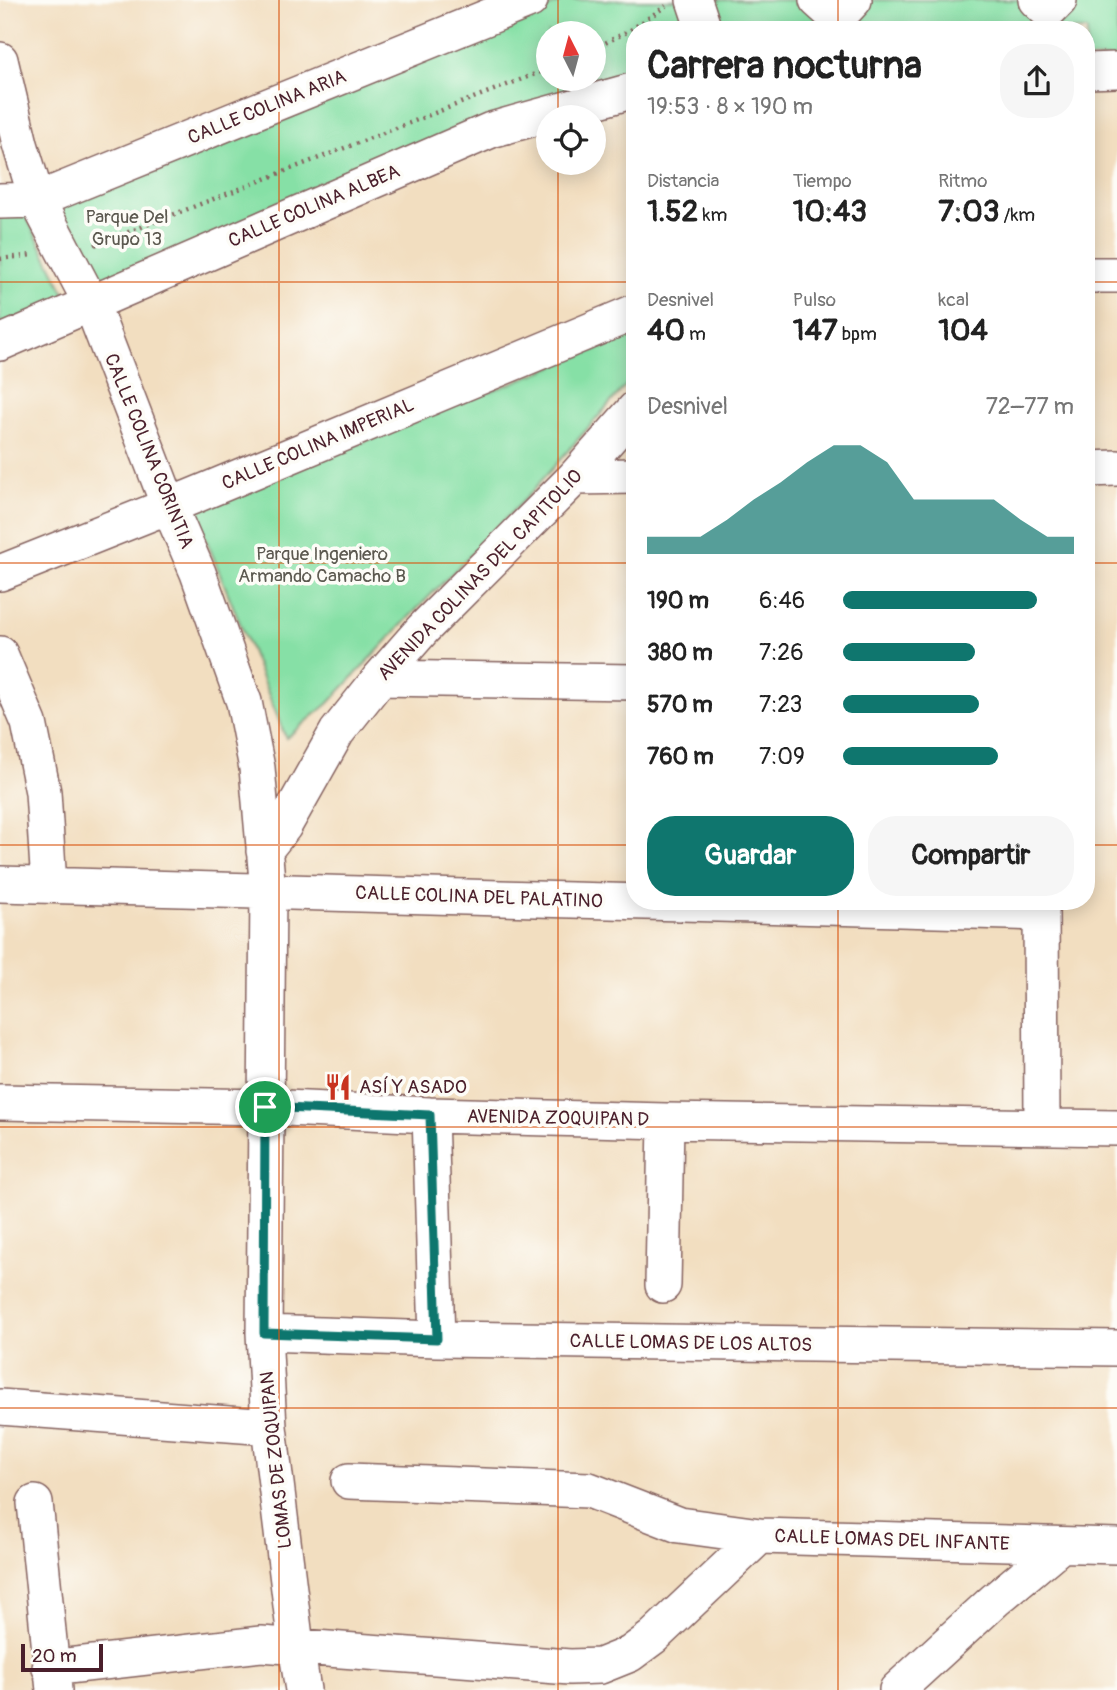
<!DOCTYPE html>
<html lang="es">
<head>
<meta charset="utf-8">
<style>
  :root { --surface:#fff; --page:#f6f6f6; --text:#222; --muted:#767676; --accent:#0f766e }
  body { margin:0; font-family:Pangolin,sans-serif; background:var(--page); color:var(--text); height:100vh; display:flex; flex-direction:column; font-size:26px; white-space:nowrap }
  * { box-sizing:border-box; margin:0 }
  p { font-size:23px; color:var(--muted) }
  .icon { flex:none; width:38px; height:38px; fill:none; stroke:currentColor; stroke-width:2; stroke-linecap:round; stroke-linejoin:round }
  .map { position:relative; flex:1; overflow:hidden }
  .panel { position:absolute; left:626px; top:21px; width:469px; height:889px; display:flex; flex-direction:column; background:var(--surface); border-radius:28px; box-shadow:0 4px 18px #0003 }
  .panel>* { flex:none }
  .needle { width:46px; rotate:354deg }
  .tools { position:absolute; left:536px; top:21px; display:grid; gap:14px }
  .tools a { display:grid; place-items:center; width:70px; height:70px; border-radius:50%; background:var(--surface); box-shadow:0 4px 18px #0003; font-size:35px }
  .scale { position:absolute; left:21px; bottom:18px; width:82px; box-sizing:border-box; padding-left:7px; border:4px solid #4a1f2b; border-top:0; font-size:19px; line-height:24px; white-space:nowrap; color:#4a1f2b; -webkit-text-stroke:5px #fdfcf7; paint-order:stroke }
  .pin { position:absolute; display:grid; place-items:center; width:60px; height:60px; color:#fff; margin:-30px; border:4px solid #fff; border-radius:50%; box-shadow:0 2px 7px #0007 }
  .round { display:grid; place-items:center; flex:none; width:74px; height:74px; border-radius:28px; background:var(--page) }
  .overview { display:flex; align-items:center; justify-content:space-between; height:119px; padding:0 21px }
  h1 { font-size:38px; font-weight:700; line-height:52px }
  .metrics { display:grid; grid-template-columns:repeat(3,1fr); gap:10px; height:119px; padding:7px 21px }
  .metrics div { display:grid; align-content:center }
  .metrics b { font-size:30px; font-weight:700 }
  .metrics small { font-size:19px; font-weight:400 }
  .metrics p { font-size:19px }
  .chart { height:196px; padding:14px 21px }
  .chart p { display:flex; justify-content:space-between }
  .chart svg { width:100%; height:126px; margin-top:7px; fill:var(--accent); opacity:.7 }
  .cta { display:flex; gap:14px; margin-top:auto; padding:14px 21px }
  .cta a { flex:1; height:80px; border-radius:28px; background:var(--accent); color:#fff; font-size:28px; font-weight:700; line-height:80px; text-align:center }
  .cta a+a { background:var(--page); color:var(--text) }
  ul { padding:0 21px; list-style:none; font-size:23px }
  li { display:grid; grid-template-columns:112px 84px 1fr; align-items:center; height:52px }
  li i { height:18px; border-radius:9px; background:var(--accent) }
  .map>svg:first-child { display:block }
  .green { fill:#86e0a6; stroke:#688068; stroke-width:2; fill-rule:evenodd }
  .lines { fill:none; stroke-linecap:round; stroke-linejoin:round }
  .minor-casing { stroke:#85625f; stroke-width:38 }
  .path { stroke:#85625f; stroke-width:4.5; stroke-dasharray:2 5; stroke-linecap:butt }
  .minor { stroke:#fff; stroke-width:35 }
  .route-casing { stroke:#fff; stroke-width:14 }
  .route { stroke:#0f766e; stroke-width:9 }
  .grid { fill:none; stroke:#d8530f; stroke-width:2; stroke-opacity:0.55 }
  .labels { text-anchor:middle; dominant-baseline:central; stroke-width:7; stroke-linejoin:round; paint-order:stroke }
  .street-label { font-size:19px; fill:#4a1f2b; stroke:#fdfcf7 }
  .park-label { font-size:19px; fill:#5c5950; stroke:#fdfcf7 }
  .poi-label { font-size:19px; fill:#4a1f2b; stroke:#fdfcf7; text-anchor:start }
</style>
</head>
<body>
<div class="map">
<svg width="1117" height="1690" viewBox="0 0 1117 1690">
  <rect width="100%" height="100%" fill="#fdfcf7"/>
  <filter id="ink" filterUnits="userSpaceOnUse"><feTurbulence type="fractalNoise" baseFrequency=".0143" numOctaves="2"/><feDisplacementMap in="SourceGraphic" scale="14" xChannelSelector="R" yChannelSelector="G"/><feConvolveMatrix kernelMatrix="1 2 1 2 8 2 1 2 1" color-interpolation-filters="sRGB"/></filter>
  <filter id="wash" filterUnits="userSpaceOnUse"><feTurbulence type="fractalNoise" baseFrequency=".00686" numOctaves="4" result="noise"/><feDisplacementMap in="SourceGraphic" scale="28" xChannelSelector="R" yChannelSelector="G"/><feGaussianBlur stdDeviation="1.57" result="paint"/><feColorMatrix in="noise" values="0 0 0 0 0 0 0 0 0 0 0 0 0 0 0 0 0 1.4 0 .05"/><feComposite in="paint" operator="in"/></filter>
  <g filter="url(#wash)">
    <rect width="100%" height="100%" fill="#f2dec0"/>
    <path class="green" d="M566,0H680L687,30H635V81L104,291L54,205ZM548,33H593V79H548Z
      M711,0H1117V58L1087,59V30H721Z
      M25,214L67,298L0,327V215Z
      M635,334V375L527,497L412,614L328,704L286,738L194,509Z"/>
  </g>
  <g filter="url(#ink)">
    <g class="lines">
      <defs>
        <path id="minor" d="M694,0L704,30
          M817,0L837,18L854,0
          M1036,0L1048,11L1059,0
          M0,60L20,144L37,200L91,303L169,506L198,573L244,702L257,768L268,891L264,1333L269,1427L296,1646L303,1690
          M1087,71L1117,70
          M0,201L37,200L530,0
          M1087,275H1117
          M0,343L491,130L635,90
          M1087,469L1117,468
          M575,477L635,476
          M0,573L191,497L635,312
          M0,654L29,723L43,792L49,885
          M380,678L635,682
          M264,851L284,826L337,732L380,678L423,629L575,477L635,409
          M0,884L1041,913
          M1041,901L1042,1126
          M0,1102L265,1107L430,1115L666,1121L1117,1128
          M430,1115L437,1339
          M663,1285L666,1121
          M264,1333L437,1339L1117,1348
          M0,1407L269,1427
          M349,1481L589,1490L679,1525L760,1536
          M35,1503L54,1690
          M50,1668L261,1644L570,1667L600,1666L630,1654L653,1637L760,1536L1117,1546
          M897,1690L995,1600L1061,1545"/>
      </defs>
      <use href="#minor" class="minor-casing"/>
      <path class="path" d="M593,49L629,31L666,6
        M95,245L548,69
        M0,259L32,255"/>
      <use href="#minor" class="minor"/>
    </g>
  </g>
  <g class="lines" filter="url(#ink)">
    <defs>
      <path id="route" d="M265,1107L430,1115L437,1339L264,1333Z"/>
    </defs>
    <use href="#route" class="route-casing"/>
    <use href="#route" class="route"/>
  </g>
  <path class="grid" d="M279,0V1690M558,0V33M838,0V30M558,79V117M558,163V1690M0,282H635M1087,282H1117M0,563H635M1087,563H1117M0,845H635M1087,845H1117M838,901V1690M0,1127H1117M0,1408H1117"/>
  <defs>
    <symbol id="restaurant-bare" viewBox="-9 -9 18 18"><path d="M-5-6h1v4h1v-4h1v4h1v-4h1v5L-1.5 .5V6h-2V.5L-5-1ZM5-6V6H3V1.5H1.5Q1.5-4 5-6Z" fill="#c8321e" stroke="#fdfcf7" stroke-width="2.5" paint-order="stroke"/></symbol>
  </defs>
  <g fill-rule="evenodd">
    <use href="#restaurant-bare" x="319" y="1068" width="38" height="38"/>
  </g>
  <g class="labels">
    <g class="street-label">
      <text transform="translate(267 107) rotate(-22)">CALLE COLINA ARIA</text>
      <text transform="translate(314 206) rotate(-23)">CALLE COLINA ALBEA</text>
      <text transform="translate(318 444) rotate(-23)">CALLE COLINA IMPERIAL</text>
      <text transform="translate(149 451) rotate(68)">CALLE COLINA CORINTIA</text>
      <text transform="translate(480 575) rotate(-46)">AVENIDA COLINAS DEL CAPITOLIO</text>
      <text transform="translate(479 897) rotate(2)">CALLE COLINA DEL PALATINO</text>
      <text transform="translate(558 1118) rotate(1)">AVENIDA ZOQUIPAN D</text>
      <text transform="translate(691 1343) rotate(1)">CALLE LOMAS DE LOS ALTOS</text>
      <text transform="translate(276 1460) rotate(-96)">LOMAS DE ZOQUIPAN</text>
      <text transform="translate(892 1540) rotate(2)">CALLE LOMAS DEL INFANTE</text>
    </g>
    <g class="park-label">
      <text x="127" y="217">Parque Del<tspan x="127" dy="22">Grupo 13</tspan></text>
      <text x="322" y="554">Parque Ingeniero<tspan x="322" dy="22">Armando Camacho B</tspan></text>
    </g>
    <g class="poi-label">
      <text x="359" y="1087">ASÍ Y ASADO</text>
    </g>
  </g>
</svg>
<div class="tools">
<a><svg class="needle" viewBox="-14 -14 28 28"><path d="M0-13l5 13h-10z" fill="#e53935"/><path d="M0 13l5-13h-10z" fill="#767676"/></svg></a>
<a><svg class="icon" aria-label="locate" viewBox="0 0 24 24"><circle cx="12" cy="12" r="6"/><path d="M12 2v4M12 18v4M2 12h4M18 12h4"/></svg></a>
</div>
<div class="scale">20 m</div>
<div class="pin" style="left:265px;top:1107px;background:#1e9e55"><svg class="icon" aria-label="arrive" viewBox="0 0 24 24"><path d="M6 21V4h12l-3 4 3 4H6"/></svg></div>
<section class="panel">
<div class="overview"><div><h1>Carrera nocturna</h1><p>19:53 · 8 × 190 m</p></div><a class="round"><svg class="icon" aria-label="share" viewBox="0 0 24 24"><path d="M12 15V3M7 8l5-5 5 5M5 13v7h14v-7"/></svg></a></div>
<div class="metrics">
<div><p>Distancia</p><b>1.52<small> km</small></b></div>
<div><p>Tiempo</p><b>10:43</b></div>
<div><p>Ritmo</p><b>7:03<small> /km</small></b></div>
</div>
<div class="metrics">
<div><p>Desnivel</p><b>40<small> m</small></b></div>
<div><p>Pulso</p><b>147<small> bpm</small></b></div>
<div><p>kcal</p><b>104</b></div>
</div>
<div class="chart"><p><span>Desnivel</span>72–77 m</p>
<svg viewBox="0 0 160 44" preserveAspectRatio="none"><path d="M0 44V38L10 38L20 38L30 32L40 25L50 19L60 12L70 6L80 6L90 12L100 25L110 25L120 25L130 25L140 32L150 38L160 38V44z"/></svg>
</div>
<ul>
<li><b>190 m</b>6:46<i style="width:84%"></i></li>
<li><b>380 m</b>7:26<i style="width:57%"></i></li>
<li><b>570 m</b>7:23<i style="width:59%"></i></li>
<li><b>760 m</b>7:09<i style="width:67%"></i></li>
</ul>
<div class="cta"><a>Guardar</a><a>Compartir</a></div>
</section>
</div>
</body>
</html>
